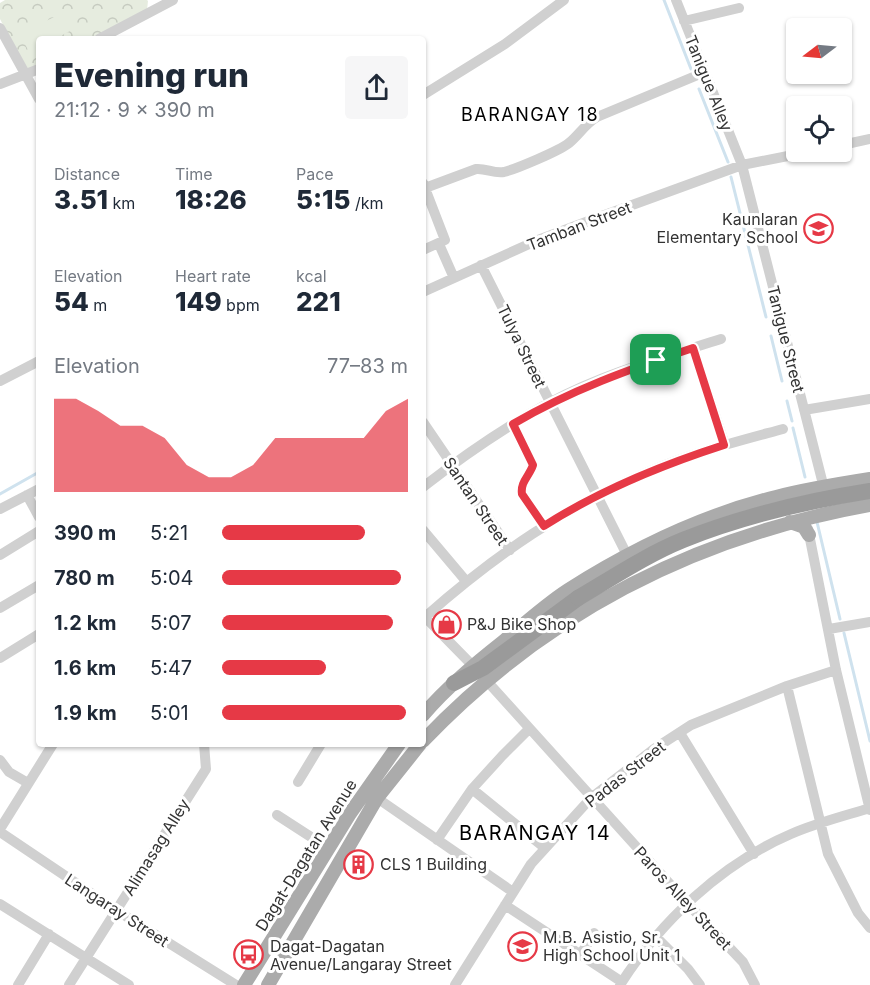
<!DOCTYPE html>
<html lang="en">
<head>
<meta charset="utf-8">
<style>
  :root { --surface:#fff; --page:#f6f6f7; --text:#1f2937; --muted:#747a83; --accent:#e63946 }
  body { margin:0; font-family:Inter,sans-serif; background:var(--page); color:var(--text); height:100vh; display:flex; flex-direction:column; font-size:22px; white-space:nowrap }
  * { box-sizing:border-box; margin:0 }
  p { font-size:20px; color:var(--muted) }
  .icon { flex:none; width:33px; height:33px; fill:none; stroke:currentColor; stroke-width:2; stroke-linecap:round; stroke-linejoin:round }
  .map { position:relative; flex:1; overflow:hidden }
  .panel { position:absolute; left:36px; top:36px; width:390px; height:711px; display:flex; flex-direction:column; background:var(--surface); border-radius:6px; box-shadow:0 2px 4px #0004 }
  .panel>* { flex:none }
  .needle { width:39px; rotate:254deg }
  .controls { position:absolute; left:786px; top:18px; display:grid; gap:12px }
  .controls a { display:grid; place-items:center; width:66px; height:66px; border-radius:6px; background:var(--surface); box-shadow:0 2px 4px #0004; font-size:30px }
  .pin { position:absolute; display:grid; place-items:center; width:51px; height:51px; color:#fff; margin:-26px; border-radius:12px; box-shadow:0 3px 9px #0006 }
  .round { display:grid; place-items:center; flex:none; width:63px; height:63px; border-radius:6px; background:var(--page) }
  .overview { display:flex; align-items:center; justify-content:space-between; height:102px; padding:0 18px }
  h1 { font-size:33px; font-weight:800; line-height:45px }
  .metrics { display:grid; grid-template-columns:repeat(3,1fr); gap:9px; height:102px; padding:6px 18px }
  .metrics div { display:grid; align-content:center }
  .metrics b { font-size:26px; font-weight:800 }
  .metrics small { font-size:16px; font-weight:400 }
  .metrics p { font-size:16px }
  .chart { height:168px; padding:12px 18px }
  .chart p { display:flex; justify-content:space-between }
  .chart svg { width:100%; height:108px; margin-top:6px; fill:var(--accent); opacity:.7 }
  ul { padding:0 18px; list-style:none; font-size:20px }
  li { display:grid; grid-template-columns:96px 72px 1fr; align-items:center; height:45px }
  li i { height:15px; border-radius:8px; background:var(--accent) }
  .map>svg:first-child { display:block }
  .park { fill:url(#park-crowns) }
  .pitch { fill:#e6ecdf }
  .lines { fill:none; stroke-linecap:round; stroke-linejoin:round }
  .stream { stroke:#cfe2ee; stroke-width:3 }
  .minor { stroke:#d0d0d0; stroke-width:10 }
  .major { stroke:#ababab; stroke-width:14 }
  .highway { stroke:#9a9a9a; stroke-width:16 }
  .highway-bridge { stroke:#9a9a9a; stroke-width:16 }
  .route-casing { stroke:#fff; stroke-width:12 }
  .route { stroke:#e63946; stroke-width:8 }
  .labels { text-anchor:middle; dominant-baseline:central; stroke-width:6; stroke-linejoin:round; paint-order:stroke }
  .street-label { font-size:16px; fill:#333; stroke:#fff }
  .poi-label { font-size:16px; fill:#333; stroke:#fff; text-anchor:start }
  .neighbourhood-label { font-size:18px; letter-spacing:1.5px; fill:#000; stroke:#fff }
  .quarter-label { font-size:20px; letter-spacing:1.5px; fill:#000; stroke:#fff }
</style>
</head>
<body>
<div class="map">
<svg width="870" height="985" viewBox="0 0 870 985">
  <defs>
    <pattern id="park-crowns" width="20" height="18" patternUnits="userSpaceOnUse" patternTransform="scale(1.5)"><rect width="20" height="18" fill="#e6ecdf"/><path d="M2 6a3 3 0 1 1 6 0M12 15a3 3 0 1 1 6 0" fill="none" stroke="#c6cbc0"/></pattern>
  </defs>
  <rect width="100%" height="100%" fill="#fff"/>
  <path class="park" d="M5,0H147L148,1L147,10L89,39H39V64L26,70L0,19V3Z"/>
  <path class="pitch" d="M62,13L70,31L55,39H39V47L29,52L20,34Z"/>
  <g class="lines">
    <path class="stream" d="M664,0L691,69
      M699,89L728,162
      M731,177L766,317
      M771,336L782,381
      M787,401L792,421
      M793,428L805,477
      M0,494L39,472
      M817,522L840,619
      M844,633L870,741"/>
    <path class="minor" d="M676,0L742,165L825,492
      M684,21L739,8
      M0,28L39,99
      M99,39L173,0
      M0,84L39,69
      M423,95L505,44L564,0
      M842,145L870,139
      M425,188L476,169C486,168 494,174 504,172C516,169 559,151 569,143C579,135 585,124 597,117L705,72
      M439,244L454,278
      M423,250L445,240L423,183
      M481,265L627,555
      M423,292L538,240L602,216L742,165L808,152
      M693,348L725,445
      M0,381L39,361
      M804,410L870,399
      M423,422L510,550
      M513,425L533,465C530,475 520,482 522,494L544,526
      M423,487C463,456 505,427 549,403C602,374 664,357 721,339
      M27,495L39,517
      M0,509L39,489
      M808,529L836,670L870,810
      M423,530L466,581
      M0,555L39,531
      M0,608L39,585
      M423,615L473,666
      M425,617C494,556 567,505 653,470C695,452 739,441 783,429
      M829,629L870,622
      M0,658L39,634
      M486,680L688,904L743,962L755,985
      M787,686L828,854L858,913L870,928
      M680,733L754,854
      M0,760L9,772L28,783
      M298,782L321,744
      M472,789L545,848
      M377,798L513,892
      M277,815L328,848
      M0,829L53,744
      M0,832L116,910L236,985
      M437,840L472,789L502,756L529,729
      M0,904L129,985
      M505,905L622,982
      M656,937L688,969L700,985
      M581,954L594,933
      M18,985L49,934
      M69,985L206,769L204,744
      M455,985L531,864L591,798L654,749L691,725L787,686L836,670
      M620,985C660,922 721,864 791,834C816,823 844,816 870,808"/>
    <path class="major" d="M790,522L804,527L809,535
      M423,715C447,687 475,664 504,641C524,624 545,605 568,590C631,550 703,515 776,497C807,489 838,484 870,479
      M423,741C545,613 697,536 870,505
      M244,985L349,815L399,744
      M268,985L377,798L420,744"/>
    <path class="highway" d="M454,683L483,668L578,598"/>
    <path class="highway-bridge" d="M578,598C612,578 646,555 683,540C743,516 807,501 870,491"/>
  </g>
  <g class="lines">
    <defs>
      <path id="route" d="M693,348L724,445C662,465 600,490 544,526L522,494C520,482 530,475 533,465L513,424C571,390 630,369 693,348Z"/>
    </defs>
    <use href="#route" class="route-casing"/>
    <use href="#route" class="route"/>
  </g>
  <defs>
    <symbol id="school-ring" viewBox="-11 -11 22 22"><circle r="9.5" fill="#fff" stroke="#e63946" stroke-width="1.5"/><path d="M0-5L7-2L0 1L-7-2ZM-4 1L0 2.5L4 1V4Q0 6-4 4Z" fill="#e63946"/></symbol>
    <symbol id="shop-ring" viewBox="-11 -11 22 22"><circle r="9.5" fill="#fff" stroke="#e63946" stroke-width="1.5"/><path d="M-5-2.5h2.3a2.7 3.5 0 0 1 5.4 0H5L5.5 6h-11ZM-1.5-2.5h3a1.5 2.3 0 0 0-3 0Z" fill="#e63946"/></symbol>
    <symbol id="building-ring" viewBox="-11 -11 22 22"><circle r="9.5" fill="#fff" stroke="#e63946" stroke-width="1.5"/><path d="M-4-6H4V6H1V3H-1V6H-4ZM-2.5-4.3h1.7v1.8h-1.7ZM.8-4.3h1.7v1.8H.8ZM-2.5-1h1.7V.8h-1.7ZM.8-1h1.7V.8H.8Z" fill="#e63946"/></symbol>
    <symbol id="bus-ring" viewBox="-11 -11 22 22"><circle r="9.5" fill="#fff" stroke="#e63946" stroke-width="1.5"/><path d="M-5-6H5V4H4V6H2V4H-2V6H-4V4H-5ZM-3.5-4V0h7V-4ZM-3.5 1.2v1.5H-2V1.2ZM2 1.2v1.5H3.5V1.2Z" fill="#e63946"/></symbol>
  </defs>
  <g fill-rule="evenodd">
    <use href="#school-ring" x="802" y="212" width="33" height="33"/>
    <use href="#shop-ring" x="430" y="608" width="33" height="33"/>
    <use href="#building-ring" x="342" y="848" width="33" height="33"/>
    <use href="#school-ring" x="506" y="930" width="33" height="33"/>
    <use href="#bus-ring" x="232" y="938" width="33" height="33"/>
  </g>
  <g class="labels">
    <g class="street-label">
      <text transform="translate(709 83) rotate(68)">Tanigue Alley</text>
      <text transform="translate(579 226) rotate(-21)">Tamban Street</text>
      <text transform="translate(786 339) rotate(76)">Tanigue Street</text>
      <text transform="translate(522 346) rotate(64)">Tulya Street</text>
      <text transform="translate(476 501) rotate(56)">Santan Street</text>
      <text transform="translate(625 774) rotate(-38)">Padas Street</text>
      <text transform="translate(156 847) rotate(-58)">Alimasag Alley</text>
      <text transform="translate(306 855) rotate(-58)">Dagat-Dagatan Avenue</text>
      <text transform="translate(683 898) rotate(47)">Paros Alley Street</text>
      <text transform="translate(117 910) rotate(33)">Langaray Street</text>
    </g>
    <g class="poi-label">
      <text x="798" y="219" text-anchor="end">Kaunlaran<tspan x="798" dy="18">Elementary School</tspan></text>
      <text x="467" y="624">P&amp;J Bike Shop</text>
      <text x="380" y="864">CLS 1 Building</text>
      <text x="543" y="937">M.B. Asistio, Sr.<tspan x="543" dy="18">High School Unit 1</tspan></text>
      <text x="270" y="946">Dagat-Dagatan<tspan x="270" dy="18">Avenue/Langaray Street</tspan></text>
    </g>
    <g class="neighbourhood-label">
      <text x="530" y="114">BARANGAY 18</text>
    </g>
    <g class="quarter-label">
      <text x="535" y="833">BARANGAY 14</text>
    </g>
  </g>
</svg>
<div class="controls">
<a><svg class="needle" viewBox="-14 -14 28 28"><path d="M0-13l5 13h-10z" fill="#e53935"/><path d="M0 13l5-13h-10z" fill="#747a83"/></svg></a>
<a><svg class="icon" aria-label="locate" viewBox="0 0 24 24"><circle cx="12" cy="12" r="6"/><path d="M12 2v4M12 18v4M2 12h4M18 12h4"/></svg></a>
</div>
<div class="pin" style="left:656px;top:360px;background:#1e9e55"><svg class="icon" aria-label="arrive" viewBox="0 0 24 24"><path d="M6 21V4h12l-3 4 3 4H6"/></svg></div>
<section class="panel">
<div class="overview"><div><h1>Evening run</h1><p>21:12 · 9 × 390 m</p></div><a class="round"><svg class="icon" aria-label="share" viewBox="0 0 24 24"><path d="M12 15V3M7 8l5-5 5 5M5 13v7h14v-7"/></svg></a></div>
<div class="metrics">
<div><p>Distance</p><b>3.51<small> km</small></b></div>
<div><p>Time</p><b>18:26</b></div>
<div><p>Pace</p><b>5:15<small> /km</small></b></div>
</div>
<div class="metrics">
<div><p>Elevation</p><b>54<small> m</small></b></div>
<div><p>Heart rate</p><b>149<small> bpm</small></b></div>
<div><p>kcal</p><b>221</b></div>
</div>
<div class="chart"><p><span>Elevation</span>77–83 m</p>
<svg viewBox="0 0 160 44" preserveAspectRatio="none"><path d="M0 44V6L10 6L20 11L30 17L40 17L50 22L60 33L70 38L80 38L90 33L100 22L110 22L120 22L130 22L140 22L150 11L160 6V44z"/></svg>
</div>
<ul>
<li><b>390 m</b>5:21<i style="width:77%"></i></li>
<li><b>780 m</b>5:04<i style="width:96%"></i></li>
<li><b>1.2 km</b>5:07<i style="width:92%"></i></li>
<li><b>1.6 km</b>5:47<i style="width:56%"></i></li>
<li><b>1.9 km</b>5:01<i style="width:99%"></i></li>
</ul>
</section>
</div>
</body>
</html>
